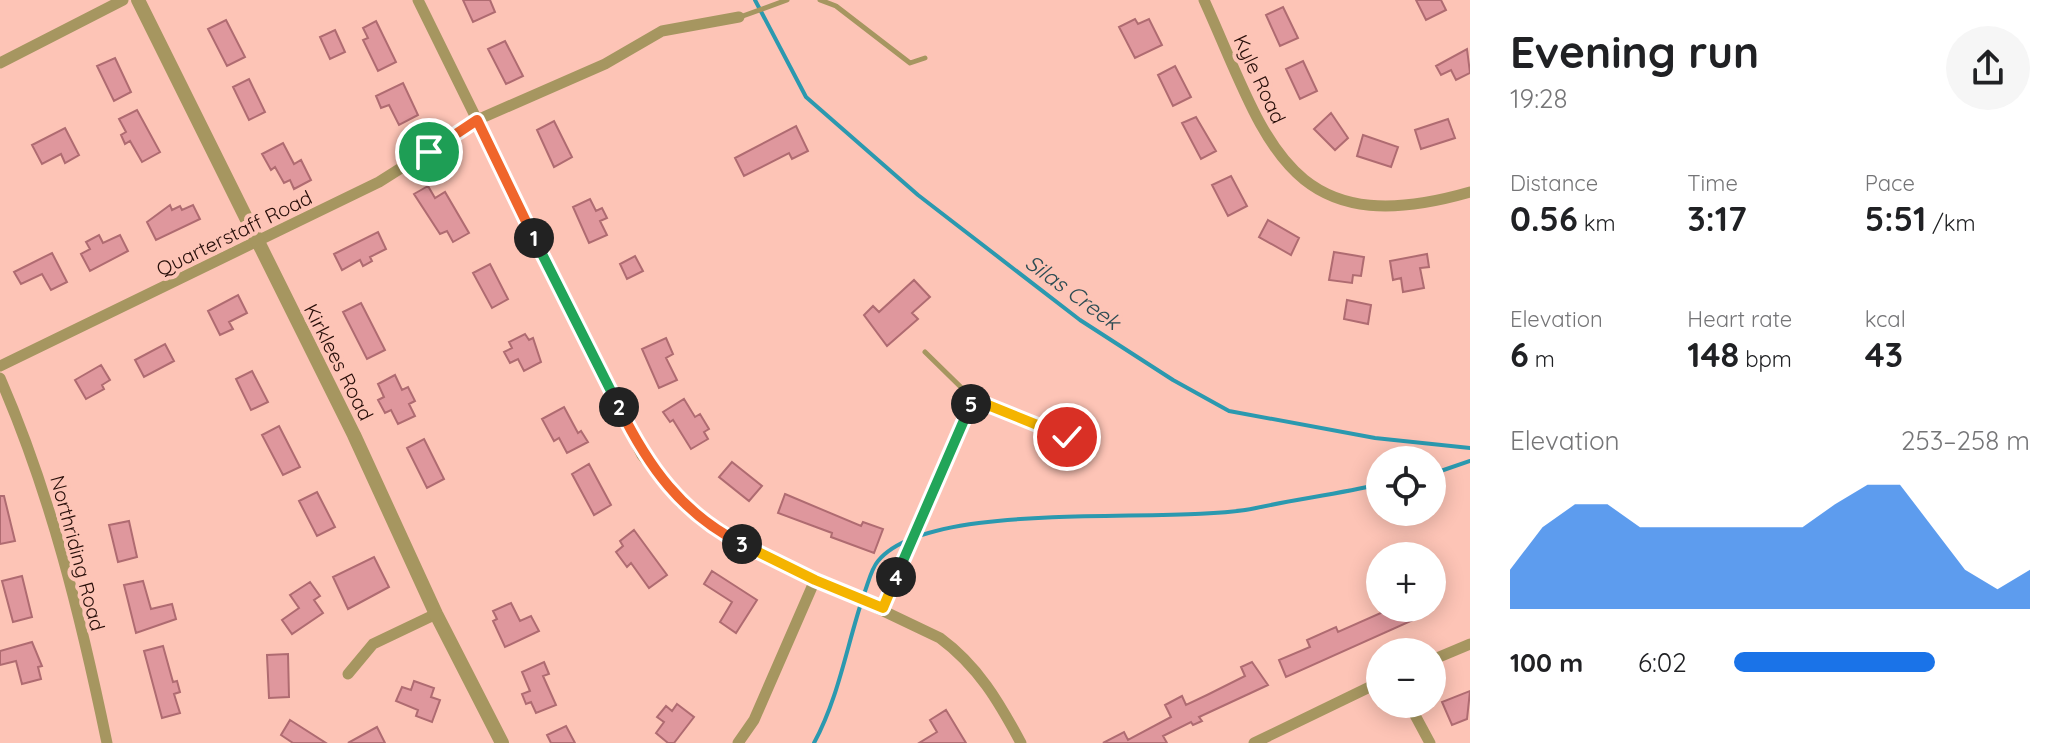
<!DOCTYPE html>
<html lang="en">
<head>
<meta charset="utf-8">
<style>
  :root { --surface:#fff; --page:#f6f6f6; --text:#202124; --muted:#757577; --accent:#1a73e8 }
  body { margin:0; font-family:Quicksand,sans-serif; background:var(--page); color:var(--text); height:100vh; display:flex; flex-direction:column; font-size:30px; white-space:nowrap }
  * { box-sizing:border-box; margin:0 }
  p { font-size:26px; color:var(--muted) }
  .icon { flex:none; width:44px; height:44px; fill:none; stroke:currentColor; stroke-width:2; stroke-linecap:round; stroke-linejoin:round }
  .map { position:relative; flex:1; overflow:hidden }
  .sheet { display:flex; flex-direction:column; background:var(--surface); width:600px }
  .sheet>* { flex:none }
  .controls { position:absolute; left:1366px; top:446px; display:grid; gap:16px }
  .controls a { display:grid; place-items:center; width:80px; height:80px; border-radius:50%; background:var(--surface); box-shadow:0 4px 20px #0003; font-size:40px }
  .pin { position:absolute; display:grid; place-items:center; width:68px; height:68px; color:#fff; margin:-34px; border:4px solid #fff; border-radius:50%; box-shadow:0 2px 8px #0007 }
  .km { position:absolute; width:40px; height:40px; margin:-20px; border-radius:50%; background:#222; color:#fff; font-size:22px; line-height:40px; text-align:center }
  .round { display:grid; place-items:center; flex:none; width:84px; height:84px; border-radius:42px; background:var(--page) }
  .headline { display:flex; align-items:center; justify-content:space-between; height:136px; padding:0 40px }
  h1 { font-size:44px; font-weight:700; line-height:60px }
  .metrics { display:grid; grid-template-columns:repeat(3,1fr); gap:12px; height:136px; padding:8px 40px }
  .metrics div { display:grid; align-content:center }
  .metrics b { font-size:34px; font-weight:700 }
  .metrics small { font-size:22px; font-weight:400 }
  .metrics p { font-size:22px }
  .chart { height:224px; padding:16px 40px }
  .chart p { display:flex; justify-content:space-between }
  .chart svg { width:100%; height:144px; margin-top:8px; fill:var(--accent); opacity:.7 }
  ul { padding:0 40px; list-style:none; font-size:26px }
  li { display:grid; grid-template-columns:128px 96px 1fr; align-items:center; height:60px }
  li i { height:20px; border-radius:10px; background:var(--accent) }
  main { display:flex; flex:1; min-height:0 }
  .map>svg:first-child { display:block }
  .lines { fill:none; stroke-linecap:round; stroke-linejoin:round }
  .stream { stroke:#2b99af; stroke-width:4 }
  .building { fill:#df979d; stroke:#af6b71; stroke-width:2 }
  .service { stroke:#a69660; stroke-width:5 }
  .minor { stroke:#a69660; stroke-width:11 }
  .tertiary { stroke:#a69660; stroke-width:14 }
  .split-1-casing { stroke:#fff; stroke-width:16 }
  .split-2-casing { stroke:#fff; stroke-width:16 }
  .split-3-casing { stroke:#fff; stroke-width:16 }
  .split-4-casing { stroke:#fff; stroke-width:16 }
  .split-5-casing { stroke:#fff; stroke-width:16 }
  .split-6-casing { stroke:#fff; stroke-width:16 }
  .split-1 { stroke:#f0652b; stroke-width:10 }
  .split-2 { stroke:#22a559; stroke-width:10 }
  .split-3 { stroke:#f0652b; stroke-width:10 }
  .split-4 { stroke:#f5b400; stroke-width:10 }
  .split-5 { stroke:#22a559; stroke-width:10 }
  .split-6 { stroke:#f5b400; stroke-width:10 }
  .labels { text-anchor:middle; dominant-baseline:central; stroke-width:8; stroke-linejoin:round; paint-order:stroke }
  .street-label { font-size:20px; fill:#260d08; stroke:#fdc4b6 }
  .water-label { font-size:22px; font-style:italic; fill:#2c4c53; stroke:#fdc4b6 }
</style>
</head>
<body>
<main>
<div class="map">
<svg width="1470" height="743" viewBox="0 0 1470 743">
  <rect width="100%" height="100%" fill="#fdc4b6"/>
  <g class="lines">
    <path class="stream" d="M755,0L806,97L918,195L1080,320L1173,380L1229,411L1375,438L1470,448
      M1432,474L1470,461
      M814,743C839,697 847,644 864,594C868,584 871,569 878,561C930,497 1171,526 1256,508C1297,499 1339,494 1380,484"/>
  </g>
  <path class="building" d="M463,0H490L495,12L473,22Z
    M1416,0H1441L1446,10L1426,20Z
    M1283,7L1298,38L1280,46L1266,15Z
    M1135,19L1138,24L1149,19L1162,45L1135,58L1119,27Z
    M226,20L245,57L227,66L208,29Z
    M376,21L396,62L378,71L363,40L368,38L363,28Z
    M335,30L345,52L330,59L320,37Z
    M505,41L523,76L506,84L488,49Z
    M1467,49L1470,73L1456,80L1451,70L1441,75L1436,66Z
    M115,58L131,92L114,101L97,66Z
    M1303,61L1317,91L1300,99L1286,69Z
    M1175,66L1191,97L1173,106L1158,75Z
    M249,79L265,112L249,120L233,87Z
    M403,83L418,115L399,125L389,105L381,108L376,96Z
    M137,110L160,152L142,162L130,141L125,144L121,135L126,132L119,119Z
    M1331,113L1348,138L1335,150L1314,129Z
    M1196,117L1216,151L1201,159L1182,123Z
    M1448,119L1455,138L1421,149L1415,130Z
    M554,121L572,157L554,167L537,130Z
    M796,126L808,151L792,159L789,153L744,176L735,158Z
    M65,128L79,155L65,163L61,154L42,164L32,145Z
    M1363,135L1398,147L1391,167L1357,156Z
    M283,143L294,164L301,160L311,180L294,189L290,180L284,183L275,167L271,170L262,154Z
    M1231,176L1247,206L1228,216L1212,185Z
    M428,186L435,198L445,192L469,233L453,242L447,231L440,234L414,194Z
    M590,199L596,211L602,208L607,218L600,221L607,235L589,243L573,207Z
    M170,205L172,210L180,206L182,210L193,205L200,219L156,240L147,222Z
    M1268,220L1299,238L1291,255L1259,237Z
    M378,232L386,249L370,257L372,261L363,266L360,260L342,270L334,254Z
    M99,235L103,243L120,235L128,251L90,271L81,254L90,249L86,242Z
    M1334,252L1364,257L1361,276L1353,275L1352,283L1329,280Z
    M52,253L67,282L51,290L42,274L21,284L14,272Z
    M1427,254L1429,267L1420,268L1424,288L1403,292L1401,278L1393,280L1390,261Z
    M635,256L643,271L627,279L620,264Z
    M490,264L508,299L492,308L473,273Z
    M914,280L930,297L912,313L918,319L887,346L864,315L873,306L879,312Z
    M238,295L247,313L229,322L233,329L220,335L208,311Z
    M1347,300L1371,305L1368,324L1344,319Z
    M361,303L385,350L367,359L343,312Z
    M525,334L529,340L533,338L541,362L524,371L518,359L510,363L504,352L512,348L509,342Z
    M666,338L673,354L666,358L677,380L659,388L642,349Z
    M165,344L174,361L144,377L135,360Z
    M101,365L110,380L102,385L104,389L86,399L75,380Z
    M252,371L268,402L251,410L236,379Z
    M395,375L402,390L408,387L415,401L409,404L415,416L398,424L391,410L385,413L378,400L384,397L378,384Z
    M684,399L695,417L700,414L709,429L704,432L708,439L691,449L673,420L670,422L663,412Z
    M564,407L578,433L581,431L588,442L567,453L559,438L554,441L542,419Z
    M279,426L300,467L283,475L262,435Z
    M424,439L444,479L427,488L407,448Z
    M732,462L762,486L749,501L719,477Z
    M589,464L611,505L594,515L572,474Z
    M317,492L335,527L317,536L299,501Z
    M785,494L861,526L863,522L883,529L874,553L831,537L832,533L778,513Z
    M0,496H4L15,541L0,544Z
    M129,521L137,557L118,562L109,525Z
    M634,530L667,575L649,588L631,563L627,567L616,552L623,546L620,541Z
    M374,557L389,587L348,609L333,577Z
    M712,571L757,600L736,633L720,622L732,602L704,584Z
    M22,576L32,617L13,622L2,581Z
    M143,581L151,609L172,604L176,619L136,633L124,585Z
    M310,582L320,596L314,600L323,613L292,634L282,620L299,608L290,595Z
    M511,603L520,621L531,616L539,631L505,647L493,621L497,619L493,611Z
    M1392,608H1419L1422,616L1286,677L1279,660L1310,647L1307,640L1336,627L1338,632Z
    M32,642L42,666L38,667L41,679L22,684L16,661L0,665V651Z
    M163,646L173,682L177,681L180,692L174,694L180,713L162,718L144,651Z
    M288,654L289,697L269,698L267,655Z
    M544,662L549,674L543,676L556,705L536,713L531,702L526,704L522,694L530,691L522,672Z
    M1252,662L1268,685L1199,717L1202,721L1193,725L1191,722L1163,736L1167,743H1103L1124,732L1128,740L1171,717L1165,705L1182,696L1186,705L1207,695L1245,676L1241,667Z
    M414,681L434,688L431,697L440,700L432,722L416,716L418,710L396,701L402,687L411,690Z
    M1470,691L1467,719L1452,725L1442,702Z
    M677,704L694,717L674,743H668L656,733L664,722L657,717L666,706L672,711Z
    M946,710L966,743H919L937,732L930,720Z
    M290,720L326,743H293L281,735Z
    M566,726L575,743H551L547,735Z
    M377,727L385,743H348Z"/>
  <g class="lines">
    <path class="service" d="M820,0L836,6L910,63L925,58
      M740,17L787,0
      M973,399L1067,437
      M883,608L973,399L925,352"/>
    <path class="minor" d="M418,0L642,455L681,503L720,533L940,638C978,666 999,702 1021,743
      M1204,0C1267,139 1286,245 1470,192
      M0,63L123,0
      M0,366L379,182L477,120L605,64L662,31L739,17
      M0,378C51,495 81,618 107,743
      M1432,660L1470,644
      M348,674L373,644L436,614
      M1409,704L1430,743
      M738,743L754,720L815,580
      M1254,743L1380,682"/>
    <path class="tertiary" d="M138,0L354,435L436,614L502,743"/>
  </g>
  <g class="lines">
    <defs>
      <path id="split-1" d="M429,152L477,120L534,238"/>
      <path id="split-2" d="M534,238L619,407"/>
      <path id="split-3" d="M619,407C648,466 681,513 742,544"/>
      <path id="split-4" d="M742,544L815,580L883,608L896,577"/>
      <path id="split-5" d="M896,577L971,404"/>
      <path id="split-6" d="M971,404L973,399L1067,437"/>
    </defs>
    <use href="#split-1" class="split-1-casing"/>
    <use href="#split-2" class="split-2-casing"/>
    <use href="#split-3" class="split-3-casing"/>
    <use href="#split-4" class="split-4-casing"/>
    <use href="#split-5" class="split-5-casing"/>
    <use href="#split-6" class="split-6-casing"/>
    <use href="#split-1" class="split-1"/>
    <use href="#split-2" class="split-2"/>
    <use href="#split-3" class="split-3"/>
    <use href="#split-4" class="split-4"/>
    <use href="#split-5" class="split-5"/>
    <use href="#split-6" class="split-6"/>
  </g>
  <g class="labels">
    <g class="street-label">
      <text transform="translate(1260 79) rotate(65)">Kyle Road</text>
      <text transform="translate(234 233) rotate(-26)">Quarterstaff Road</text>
      <text transform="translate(339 362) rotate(63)">Kirklees Road</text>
      <text transform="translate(78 553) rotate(75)">Northriding Road</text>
    </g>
    <g class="water-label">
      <text transform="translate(1073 292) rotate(36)">Silas Creek</text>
    </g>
  </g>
</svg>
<div class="controls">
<a><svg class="icon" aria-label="locate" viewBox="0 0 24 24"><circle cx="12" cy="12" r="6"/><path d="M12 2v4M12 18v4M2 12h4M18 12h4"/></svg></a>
<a>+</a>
<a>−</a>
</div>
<div class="pin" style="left:429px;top:152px;background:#1e9e55"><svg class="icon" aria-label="arrive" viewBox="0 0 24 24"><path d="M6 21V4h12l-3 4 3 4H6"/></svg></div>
<div class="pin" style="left:1067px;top:437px;background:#d93025"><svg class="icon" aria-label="check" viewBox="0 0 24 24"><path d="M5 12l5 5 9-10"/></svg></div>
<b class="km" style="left:534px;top:238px">1</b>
<b class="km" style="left:619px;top:407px">2</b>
<b class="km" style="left:742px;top:544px">3</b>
<b class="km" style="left:896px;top:577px">4</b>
<b class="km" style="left:971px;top:404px">5</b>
</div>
<section class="sheet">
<div class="headline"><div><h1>Evening run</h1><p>19:28</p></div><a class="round"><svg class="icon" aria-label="share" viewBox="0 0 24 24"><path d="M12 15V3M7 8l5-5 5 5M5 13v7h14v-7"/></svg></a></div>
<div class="metrics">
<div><p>Distance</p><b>0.56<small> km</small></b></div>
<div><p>Time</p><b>3:17</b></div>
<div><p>Pace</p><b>5:51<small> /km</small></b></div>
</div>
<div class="metrics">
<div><p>Elevation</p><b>6<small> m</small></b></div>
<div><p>Heart rate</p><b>148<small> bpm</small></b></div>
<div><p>kcal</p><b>43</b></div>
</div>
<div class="chart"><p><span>Elevation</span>253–258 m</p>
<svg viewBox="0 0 160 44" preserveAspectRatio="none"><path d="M0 44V32L10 19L20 12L30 12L40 19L50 19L60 19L70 19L80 19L90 19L100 12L110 6L120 6L130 19L140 32L150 38L160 32V44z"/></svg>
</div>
<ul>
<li><b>100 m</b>6:02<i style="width:68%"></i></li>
</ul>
</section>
</main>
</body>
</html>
